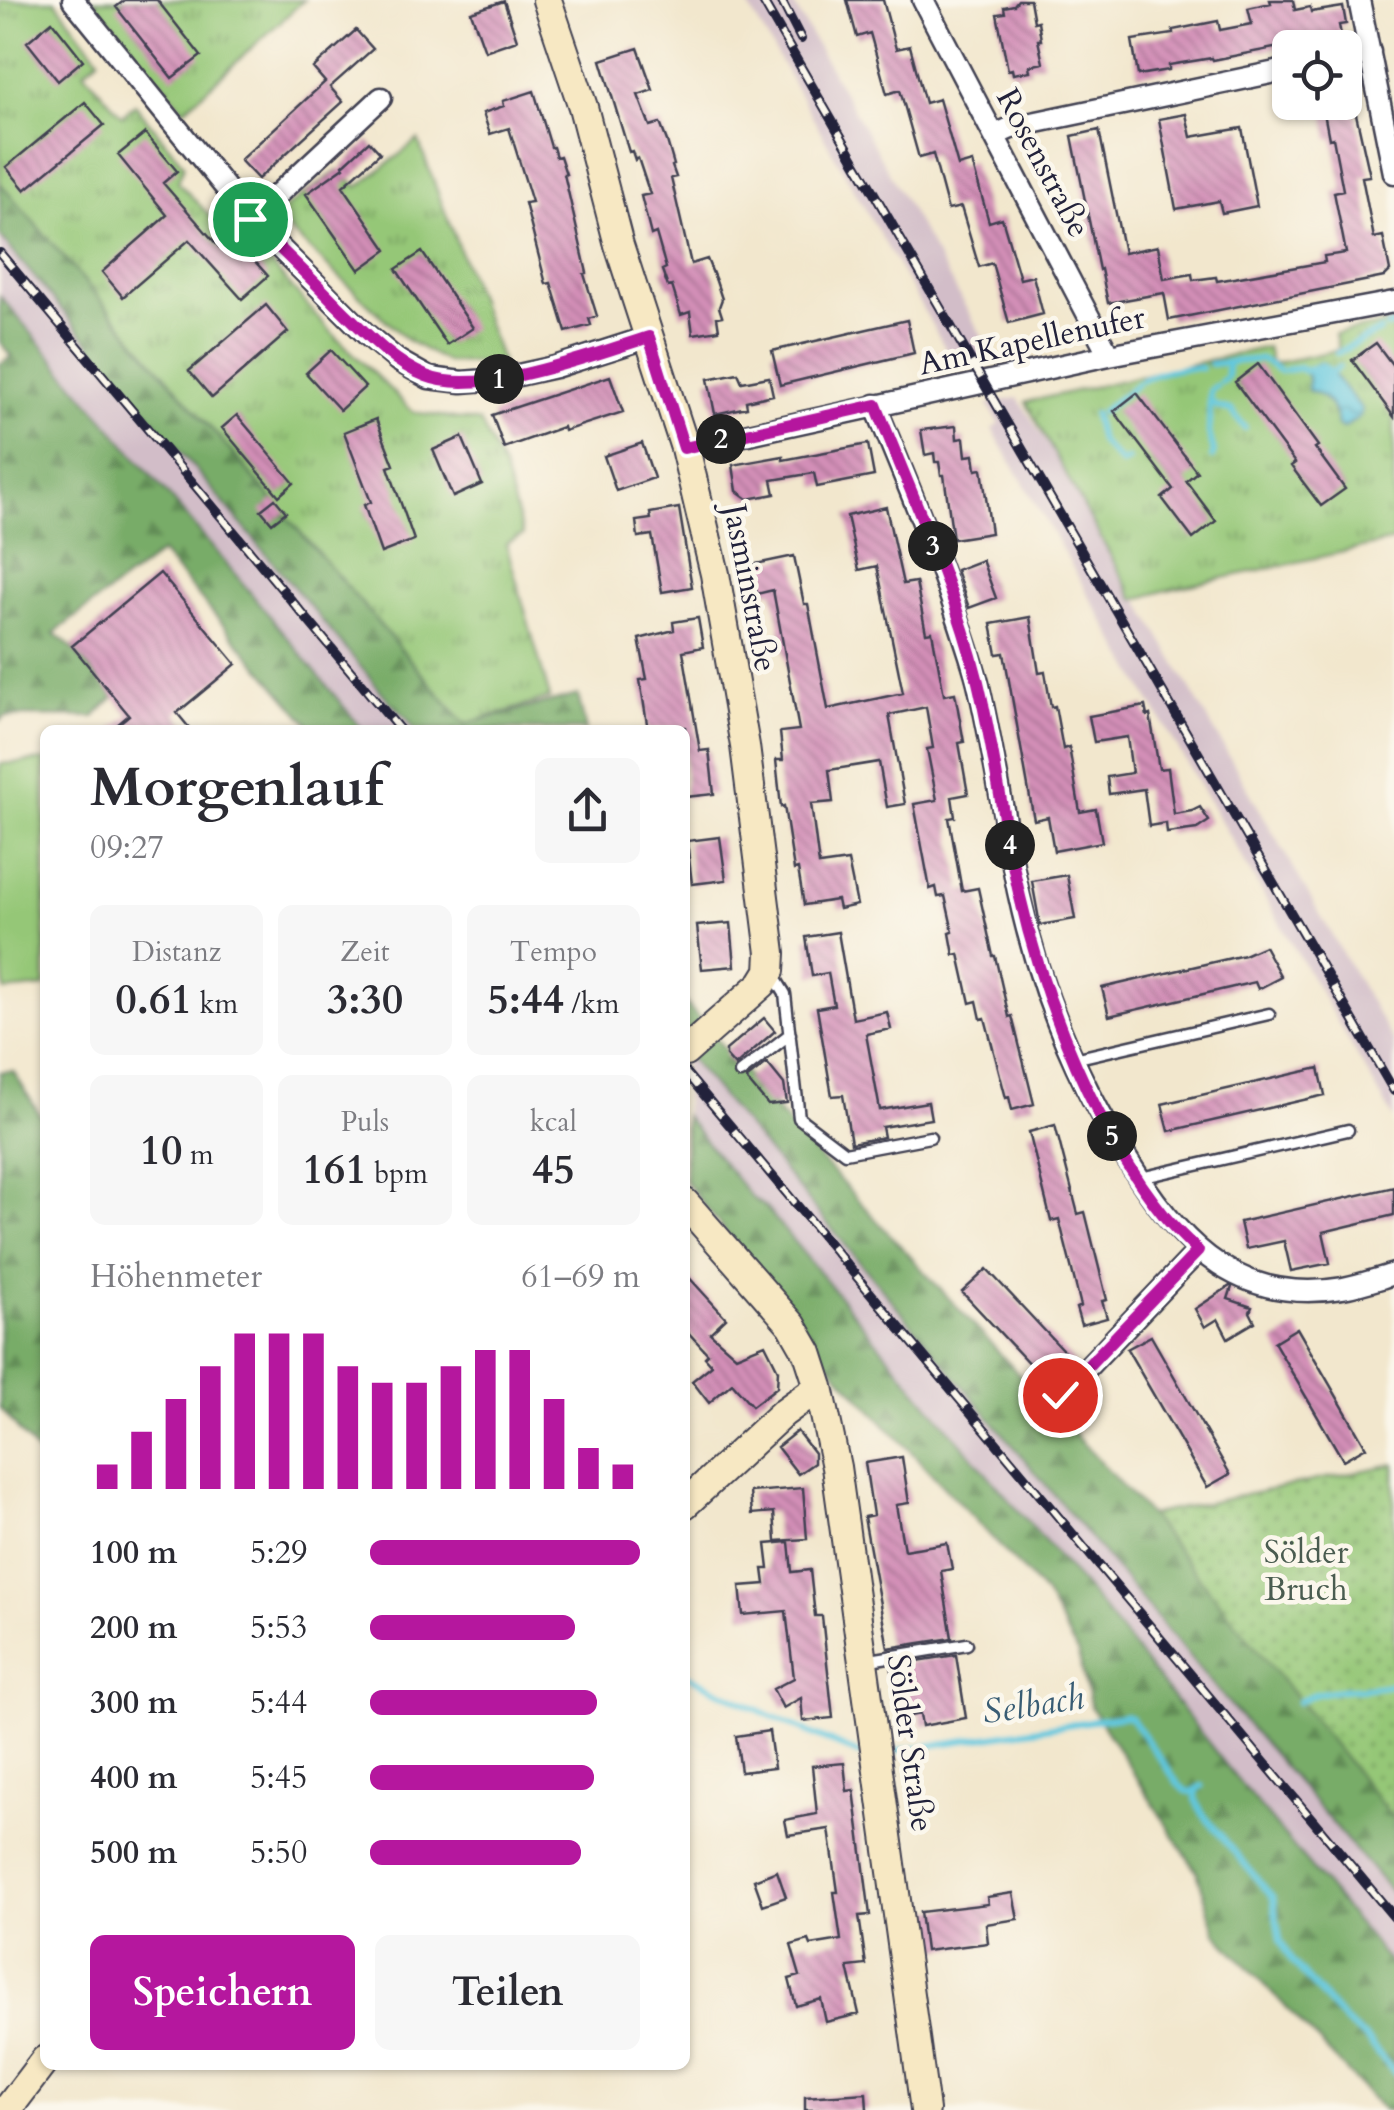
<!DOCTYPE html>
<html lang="de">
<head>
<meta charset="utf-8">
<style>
  :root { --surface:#fff; --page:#f7f7f7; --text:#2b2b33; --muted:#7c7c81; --accent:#b5179e }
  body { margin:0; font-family:Cardo,serif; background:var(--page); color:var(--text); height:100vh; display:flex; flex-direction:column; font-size:38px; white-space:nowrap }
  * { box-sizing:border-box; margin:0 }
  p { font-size:32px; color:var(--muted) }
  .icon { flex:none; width:55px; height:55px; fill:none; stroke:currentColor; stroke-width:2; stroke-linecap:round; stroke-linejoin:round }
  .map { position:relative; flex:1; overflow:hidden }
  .side { position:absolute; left:40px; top:725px; width:650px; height:1345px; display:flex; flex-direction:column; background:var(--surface); border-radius:15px; box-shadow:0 2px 8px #0004 }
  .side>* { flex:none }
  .tools { position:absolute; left:1272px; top:30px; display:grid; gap:20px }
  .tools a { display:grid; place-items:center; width:90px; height:90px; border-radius:15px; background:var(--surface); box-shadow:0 2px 8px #0004; font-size:50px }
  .pin { position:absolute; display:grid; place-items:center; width:85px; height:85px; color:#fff; margin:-42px; border:5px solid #fff; border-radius:50%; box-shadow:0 2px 10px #0007 }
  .km { position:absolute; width:50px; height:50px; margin:-25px; border-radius:50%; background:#222; color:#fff; font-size:28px; line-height:50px; text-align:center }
  .round { display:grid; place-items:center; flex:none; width:105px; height:105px; border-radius:15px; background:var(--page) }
  .overview { display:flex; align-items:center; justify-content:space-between; height:170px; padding:0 50px }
  h1 { font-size:55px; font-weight:700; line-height:75px }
  .stats { display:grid; grid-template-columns:repeat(3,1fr); gap:15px; height:170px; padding:10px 50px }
  .stats div { display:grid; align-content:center; border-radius:15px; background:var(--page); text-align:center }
  .stats b { font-size:42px; font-weight:700 }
  .stats small { font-size:28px; font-weight:400 }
  .stats p { font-size:28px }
  .chart { height:280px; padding:20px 50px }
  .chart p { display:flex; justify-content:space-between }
  .chart svg { width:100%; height:180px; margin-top:10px; stroke:var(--accent); stroke-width:6 }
  .cta { display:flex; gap:20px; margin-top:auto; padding:20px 50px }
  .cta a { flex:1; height:115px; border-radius:15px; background:var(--accent); color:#fff; font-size:40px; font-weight:700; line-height:115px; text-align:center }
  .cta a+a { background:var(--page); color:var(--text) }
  ul { padding:0 50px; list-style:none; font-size:32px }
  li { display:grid; grid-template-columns:160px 120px 1fr; align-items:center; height:75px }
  li i { height:25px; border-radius:12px; background:var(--accent) }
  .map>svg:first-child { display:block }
  .railway { fill:#d2bdc8 }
  .grass { fill:url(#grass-tufts); stroke:#5c7459; stroke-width:2.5 }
  .forest { fill:url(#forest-firs); stroke:#4d6752; stroke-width:2.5 }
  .park { fill:url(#park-dots); stroke:#5c7459; stroke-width:2.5 }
  .garden { fill:#95c777; stroke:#5c7459; stroke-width:2.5 }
  .water { fill:url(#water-ripples); stroke:#42748c; stroke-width:2.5 }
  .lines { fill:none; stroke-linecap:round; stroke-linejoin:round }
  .stream { stroke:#61c7de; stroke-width:6 }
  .building { fill:url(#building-back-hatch) }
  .lane-casing { stroke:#414051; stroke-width:15 }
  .street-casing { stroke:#414051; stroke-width:25 }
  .secondary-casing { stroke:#414051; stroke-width:32 }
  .lane { stroke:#fff; stroke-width:10 }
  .street { stroke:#fff; stroke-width:20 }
  .secondary { stroke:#f7e8c3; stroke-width:28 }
  .rail-casing { stroke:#22223b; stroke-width:10 }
  .rail { stroke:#fbf7ec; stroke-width:6; stroke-dasharray:19; stroke-linecap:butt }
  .route-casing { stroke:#fff; stroke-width:20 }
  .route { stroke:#b5179e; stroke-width:12 }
  .labels { text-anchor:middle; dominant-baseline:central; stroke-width:9; stroke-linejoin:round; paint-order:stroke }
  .street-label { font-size:32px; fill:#22223b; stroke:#fbf7ec }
  .park-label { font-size:32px; fill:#4a5c50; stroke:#fbf7ec }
  .water-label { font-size:35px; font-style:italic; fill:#385c74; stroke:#fbf7ec }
</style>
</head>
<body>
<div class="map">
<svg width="1394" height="2110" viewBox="0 0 1394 2110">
  <defs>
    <pattern id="grass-tufts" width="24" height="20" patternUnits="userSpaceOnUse" patternTransform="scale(2.5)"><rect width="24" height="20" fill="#95c777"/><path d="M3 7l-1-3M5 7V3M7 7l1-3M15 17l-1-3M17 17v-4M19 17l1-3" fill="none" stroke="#79a163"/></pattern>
    <pattern id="forest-firs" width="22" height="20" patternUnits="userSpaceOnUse" patternTransform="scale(2.5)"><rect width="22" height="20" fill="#78ac68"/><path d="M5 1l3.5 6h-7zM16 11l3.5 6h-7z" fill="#628c57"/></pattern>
    <pattern id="park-dots" width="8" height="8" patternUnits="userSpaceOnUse" patternTransform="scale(2.5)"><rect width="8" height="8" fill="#95c777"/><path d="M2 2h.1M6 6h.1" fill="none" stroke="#79a163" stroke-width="1.8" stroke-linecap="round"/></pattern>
    <pattern id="water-ripples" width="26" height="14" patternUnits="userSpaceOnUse" patternTransform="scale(2.5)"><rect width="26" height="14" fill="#61c7de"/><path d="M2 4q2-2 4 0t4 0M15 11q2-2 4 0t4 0" fill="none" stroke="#50a1b5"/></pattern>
    <pattern id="building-back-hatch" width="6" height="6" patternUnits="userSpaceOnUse" patternTransform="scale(2.5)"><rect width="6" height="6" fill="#d38fb7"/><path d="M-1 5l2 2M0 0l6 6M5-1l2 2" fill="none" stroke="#ab7496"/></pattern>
  </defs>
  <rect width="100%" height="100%" fill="#fbf7ec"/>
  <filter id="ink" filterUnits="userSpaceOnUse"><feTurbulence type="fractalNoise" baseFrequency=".01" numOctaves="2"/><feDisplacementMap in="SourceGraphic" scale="20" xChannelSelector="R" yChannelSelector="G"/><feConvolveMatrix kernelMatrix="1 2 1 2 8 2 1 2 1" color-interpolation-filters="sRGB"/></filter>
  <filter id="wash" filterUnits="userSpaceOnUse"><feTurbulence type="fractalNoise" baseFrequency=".0048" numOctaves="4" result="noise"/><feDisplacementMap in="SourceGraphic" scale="40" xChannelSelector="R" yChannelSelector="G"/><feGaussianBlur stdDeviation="2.25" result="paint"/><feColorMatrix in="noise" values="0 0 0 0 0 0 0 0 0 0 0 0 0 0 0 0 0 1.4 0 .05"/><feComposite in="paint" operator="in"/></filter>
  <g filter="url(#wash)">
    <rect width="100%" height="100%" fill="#f2e7cd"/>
    <path class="railway" d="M745,0H791L994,357L955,365Z
      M0,236L391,703L407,718L415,730H363L360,727L245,586L0,296Z
      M1018,398L1061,465L1065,476L1160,636L1394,1043V1119L992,429L1000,424L987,404Z
      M689,1058L1208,1679L1394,1895V1968L1233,1774L1102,1608L959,1441L766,1208L751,1197L685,1116V1061Z"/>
    <path class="grass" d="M0,0H55L99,58L84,71L122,116L135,104L184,165L178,182L225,232L237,225L329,330L413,412L480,422L503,468L523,535L506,544L550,698L465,724L0,183Z
      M93,0H304L184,110Z
      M418,140L502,363L447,362L407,340L274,216L339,170L358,187Z
      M1394,322V541L1163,591L1135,600L1026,402L1267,347L1271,364L1338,350L1335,334Z"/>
    <path class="forest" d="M0,183L465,724L578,695L586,730H415L407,718L391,703L0,236Z
      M0,296L245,586L363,730H314L161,553L54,633L71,647L114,697L94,717L6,716L0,721V364L11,356L0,342Z
      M685,1002L798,1135L1149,1515L1394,1465V1895L1208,1679L685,1053Z
      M13,1071L45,1123V1463L0,1407V1072Z
      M685,1116L751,1197L765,1207L959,1441L1102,1608L1233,1774L1394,1968V2110H1383L1216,1933L1197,1872L1091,1707L1078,1654L1044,1593L837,1373L685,1181Z"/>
    <path class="park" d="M1394,1464V1820L1149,1515Z"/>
    <path class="garden" d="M45,760V987L5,991L0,930V764Z"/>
    <path class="water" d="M1320,362L1332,373L1362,409L1360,416L1344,428L1338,426C1336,406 1326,396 1308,390V377L1305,371Z"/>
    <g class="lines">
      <path class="stream" d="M1387,327L1394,325
        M1337,353L1380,331
        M1211,364L1261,359L1280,371
        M1322,365L1332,373L1339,367
        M1286,370L1299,368L1305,371L1321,365
        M1142,380C1158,371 1182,367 1201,368
        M1221,382L1227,377V362
        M1210,401L1218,407L1231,410L1245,428
        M1101,412L1137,384
        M1094,414L1100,441L1122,464
        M1212,457L1214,452L1209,433L1210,391L1216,386
        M1126,461L1128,460
        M685,1674L767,1714L858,1754
        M1298,1702C1319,1686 1365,1692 1394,1684
        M895,1751L1124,1716L1131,1718L1179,1785L1186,1791L1192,1792L1202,1786
        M1198,1789C1193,1797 1198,1805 1202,1813L1273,1898L1280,1940L1291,1960L1343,2020L1365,2038L1394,2072"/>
    </g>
    <g id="blocks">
      <path class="building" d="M125,0H157L201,56L172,78L116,7Z
        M847,0H883L896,49L910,46L925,103L939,99L958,166L972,162L989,222L1002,218L1020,279L1033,276L1043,314L1009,323L992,263L979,267L961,207L948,210L933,154L919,158L900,90L887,94L870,33L857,37Z
        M1018,0H1030L1034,22L1038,21L1041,40H1038L1043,63L1029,66L1030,71L1013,74L1012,69L1008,70L997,14L1005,13L1004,7L1014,5Z
        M1270,0H1293L1295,10L1310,7L1311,12L1343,7L1346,24L1339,25L1341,35L1213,60L1212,58L1169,65V70L1138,75L1132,40L1173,34V30L1218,21L1220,30L1252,24L1248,8L1271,3Z
        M504,1L517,40L485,51L471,12Z
        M52,21L83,60L58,81L27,42Z
        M356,30L373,49L330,87L343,102L258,179L240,160L325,82L313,68Z
        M638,48L653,90L638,95L650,126L660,123L667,141L674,165L672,166L676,177L671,178L691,264L707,259L716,281L722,299L719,307L722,316L717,317L719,330L693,334L690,312L681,315L672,286L668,287L662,270L666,268L656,233L651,235L641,196L650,194L638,158L635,160L632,151L629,152L601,60Z
        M534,91L551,147H553L556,157L560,156L566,174H564L587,273L584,274L597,316L589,319L591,325L566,332L551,283L546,284L525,203L532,202L509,128L490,134L483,113L504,106L503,101Z
        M85,102L104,125L25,190L6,167Z
        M1322,102H1351L1353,114H1356L1370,176L1362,177L1374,238L1383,236L1390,271L1384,277L1169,320L1164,293L1108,303L1101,269L1099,270L1072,136L1099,130L1124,253L1158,246L1164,279L1192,274L1193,280L1216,277L1217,281L1325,262L1324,256L1346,253L1334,192L1343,190L1333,138L1329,139Z
        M1186,114L1191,137L1242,128L1257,206L1222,213L1219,201L1176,209L1159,119Z
        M145,133L177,171L163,183L219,247L232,236L268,276L242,299L189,240L123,297L102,272L167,215L118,155Z
        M369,141L380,153L343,186L387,250L359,270L306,194L344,167L343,165Z
        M422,252L473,328L447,345L396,269Z
        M266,305L288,332L212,398L189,371Z
        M907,320L914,353L780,385L772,351Z
        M1376,343L1394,367V417L1352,360Z
        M331,350L365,387L340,410L306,373Z
        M1258,364L1318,446L1315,448L1345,489L1321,506L1291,466L1295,463L1235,382Z
        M738,373L742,382L769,377L773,395L746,401L747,407L715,414L708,379Z
        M610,376L623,412L564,431L563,427L504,448L492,415Z
        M1137,393L1197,472L1186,481L1216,521L1193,539L1162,498L1173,489L1114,411Z
        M237,415L294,483L279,496L222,428Z
        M376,419L394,465L388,467L414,540L381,553L364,505L371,502L344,432Z
        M956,426L957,439L964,438L966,456L974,455L976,470L982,469L991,533L953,539L944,475H941L939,462H935L934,453L925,455L921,430Z
        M462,437L482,484L453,497L433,450Z
        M642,443L654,478L616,491L604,456Z
        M868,444L874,476L817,487L814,473L772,480L775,494L748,499L737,491L733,465L783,456V460Z
        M275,499L286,512L272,523L261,510Z
        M886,507L903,584L916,582L926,633L932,632L944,695L955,693L964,742L959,743L968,794L952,797L955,817L949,818L962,891L978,888L993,956H995L1009,1017L1012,1016L1034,1104L1012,1110L1009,1097L1006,1098L985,1018L981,1019L977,1001L970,1003L959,954L954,955L950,933L953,932L945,896L938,897L936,887L930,889L914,804L937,800L927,749L933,748L926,707L889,715L905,804L887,807L879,762L829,770L833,802L811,804L819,865L848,861L857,905L839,909L837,900L804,905L798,869L794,870L784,806L781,807L776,760H783L780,732L799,730L773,590L757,594L751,565L794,556L804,604H808L828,709L903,693L877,566L859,570L847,516Z
        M679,508L692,587L662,592L652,535L638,537L636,521L651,519L650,513Z
        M982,560L996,598L969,608L956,570Z
        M160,573L236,664L177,713L191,730H111L129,715L72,646Z
        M1030,617L1039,673L1045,672L1051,707L1055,706L1063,749L1069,747L1080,812L1096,809L1102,842L1054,851L1048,817L1034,820L1004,653L997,654L991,624Z
        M698,618L703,647L683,651L700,751L709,750L714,794L685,797V727L648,730L640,680L647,679L639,639L674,630L673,622Z
        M1145,706L1147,716L1150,715L1159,769L1168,768L1174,814L1192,811L1200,807L1209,821L1197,829L1167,833L1166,823L1149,826L1144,789L1109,794L1107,777L1132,773L1127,737L1094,742L1089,716Z
        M720,837L726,880L692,884L687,841Z
        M1067,875L1075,919L1040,925L1032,881Z
        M731,923L735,966L702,969L697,926Z
        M838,932L853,1019L887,1012L891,1029L866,1034L880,1110L928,1102L931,1119L882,1127L884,1137L851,1143L843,1095L832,1096L817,1008L834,1005L828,973L812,976L806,937Z
        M1264,946L1281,977L1258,989L1255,982L1109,1016L1102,988L1244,955Z
        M764,1018L775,1031L735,1066L726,1056V1050Z
        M767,1063L784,1084L787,1103L768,1105L746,1079Z
        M1319,1068L1325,1095L1169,1131L1162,1104Z
        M1055,1125L1078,1214L1085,1212L1107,1300L1102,1301L1107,1318L1081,1325L1076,1308L1081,1306L1059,1219L1051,1221L1029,1132Z
        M1394,1187V1215L1323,1232L1330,1263L1291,1271L1284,1241L1246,1249L1240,1222Z
        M987,1269L1074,1362L1050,1386L962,1292Z
        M685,1273L726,1318L710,1333L736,1356L765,1344L778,1370L777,1387L752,1406L732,1383L709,1403L692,1381L712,1365L705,1357L708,1354L685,1329Z
        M1230,1286L1232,1287L1228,1299L1252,1307L1250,1312L1255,1322L1228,1338L1218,1319L1205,1327L1195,1309Z
        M1297,1328L1366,1447L1343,1460L1274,1342Z
        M1151,1336L1230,1474L1207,1487L1127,1349Z
        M797,1431L814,1453V1463L798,1474L777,1447Z
        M902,1457L909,1503L896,1505L904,1550L947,1543L952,1569L941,1571L952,1638L888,1648L864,1517L873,1515L865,1463Z
        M803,1488L807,1539L776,1541L774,1512L752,1514L750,1492Z
        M789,1542L792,1572L810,1570L815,1616H822L833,1718L803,1721L801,1698L783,1708L773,1689L794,1678L786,1611L743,1615L740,1586L765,1584L763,1569H769L766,1544Z
        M956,1655L966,1718L922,1726L920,1714L900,1718L891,1665Z
        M769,1731L774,1768L741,1772L736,1736Z
        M844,1763L847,1791L854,1790L870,1915L859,1916L866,1965L848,1967L859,2014L826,2022L821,1999L796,2006L789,1979L800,1976L791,1945L809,1940L811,1945L841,1940L834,1892H838L829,1829L788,1835L785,1820L817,1814L812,1766Z
        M777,1871L786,1897L763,1905L754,1880Z
        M1013,1893L1018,1919L986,1924L988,1943L925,1951L920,1912L988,1904L987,1897Z
        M866,2093L867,2110H805V2097Z"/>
    </g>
  </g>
  <g filter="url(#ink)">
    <use href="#blocks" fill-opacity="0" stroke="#414051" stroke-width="2.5"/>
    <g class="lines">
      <defs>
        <path id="lane" d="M774,976L785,994L799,1118L845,1153L930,1137
          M1074,1059L1269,1014
          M740,1073L790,1034
          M1140,1180L1149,1176L1348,1130
          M864,1661L967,1644"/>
        <path id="street" d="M73,0L251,219L366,334L397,360L429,378L462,382L500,379L555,367L649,337
          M923,0L1109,355
          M1359,0L1394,173
          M1345,58L1370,52
          M995,135L1013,127L1290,69
          M251,219L381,98
          M875,405C905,478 936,550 960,625C966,644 973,663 978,683C994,751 1004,822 1018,891C1039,990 1079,1086 1134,1170C1184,1249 1242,1305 1343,1288C1360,1285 1377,1279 1394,1274
          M685,448L1109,355L1394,302
          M1061,1395L1198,1251"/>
        <path id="secondary" d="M547,0L583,107L619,245L685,448L715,574L745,746L771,953L770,971L762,984L685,1052
          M685,1203L792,1325L808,1353L819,1387L836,1467L925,2110
          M685,1504L783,1413L819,1387
          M7,2110L45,2060"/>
      </defs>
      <use href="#lane" class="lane-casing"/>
      <use href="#street" class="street-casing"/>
      <use href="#secondary" class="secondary-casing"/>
      <use href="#lane" class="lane"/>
      <use href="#street" class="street"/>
      <use href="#secondary" class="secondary"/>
      <defs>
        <path id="rail" d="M762,0L1394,1091
          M781,0L801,39
          M0,253L400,730
          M685,1072L1394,1917"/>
      </defs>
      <use href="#rail" class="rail-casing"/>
      <use href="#rail" class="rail"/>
    </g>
  </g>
  <g class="lines" filter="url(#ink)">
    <defs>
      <path id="route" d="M250,219C279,248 309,276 337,305C364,331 391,362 426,376C479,398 595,354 649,337L684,448L876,405C912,496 954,586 978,682C995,753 1003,826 1020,897C1045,1005 1096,1132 1166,1218C1176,1230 1187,1240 1198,1251L1060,1395"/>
    </defs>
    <use href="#route" class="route-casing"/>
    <use href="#route" class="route"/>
  </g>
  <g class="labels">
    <g class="street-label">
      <text transform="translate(1043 163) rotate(62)">Rosenstraße</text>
      <text transform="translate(1032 341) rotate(-12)">Am Kapellenufer</text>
      <text transform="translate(750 588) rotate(79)">Jasminstraße</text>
      <text transform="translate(910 1743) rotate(82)">Sölder Straße</text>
    </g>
    <g class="park-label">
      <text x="1306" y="1553">Sölder<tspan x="1306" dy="37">Bruch</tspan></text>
    </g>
    <g class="water-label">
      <text transform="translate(1033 1705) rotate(-9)">Selbach</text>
    </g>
  </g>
</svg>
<div class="tools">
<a><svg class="icon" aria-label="locate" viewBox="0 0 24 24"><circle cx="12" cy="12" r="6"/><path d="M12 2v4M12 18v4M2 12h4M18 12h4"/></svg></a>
</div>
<div class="pin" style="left:250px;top:219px;background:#1e9e55"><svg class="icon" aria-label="arrive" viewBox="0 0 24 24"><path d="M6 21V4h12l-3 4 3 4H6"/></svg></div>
<div class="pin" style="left:1060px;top:1395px;background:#d93025"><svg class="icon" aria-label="check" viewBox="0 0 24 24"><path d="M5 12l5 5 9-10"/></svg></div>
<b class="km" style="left:499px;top:379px">1</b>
<b class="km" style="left:721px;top:439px">2</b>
<b class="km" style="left:933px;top:546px">3</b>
<b class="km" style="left:1010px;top:845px">4</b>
<b class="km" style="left:1112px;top:1136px">5</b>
<section class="side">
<div class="overview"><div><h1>Morgenlauf</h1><p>09:27</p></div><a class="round"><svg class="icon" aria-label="share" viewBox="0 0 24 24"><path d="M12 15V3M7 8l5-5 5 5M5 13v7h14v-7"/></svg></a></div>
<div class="stats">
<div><p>Distanz</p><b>0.61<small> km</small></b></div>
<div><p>Zeit</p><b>3:30</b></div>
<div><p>Tempo</p><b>5:44<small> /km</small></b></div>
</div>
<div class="stats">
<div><b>10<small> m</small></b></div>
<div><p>Puls</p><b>161<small> bpm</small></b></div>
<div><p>kcal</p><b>45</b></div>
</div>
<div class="chart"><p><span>Höhenmeter</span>61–69 m</p>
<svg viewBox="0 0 160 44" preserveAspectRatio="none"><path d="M5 44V38M15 44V30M25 44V22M35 44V14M45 44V6M55 44V6M65 44V6M75 44V14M85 44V18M95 44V18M105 44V14M115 44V10M125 44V10M135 44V22M145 44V34M155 44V38"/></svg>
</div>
<ul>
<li><b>100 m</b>5:29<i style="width:100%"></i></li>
<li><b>200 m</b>5:53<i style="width:76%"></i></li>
<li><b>300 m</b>5:44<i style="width:84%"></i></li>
<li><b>400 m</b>5:45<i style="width:83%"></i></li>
<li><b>500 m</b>5:50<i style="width:78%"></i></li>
</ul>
<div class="cta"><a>Speichern</a><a>Teilen</a></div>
</section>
</div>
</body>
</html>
